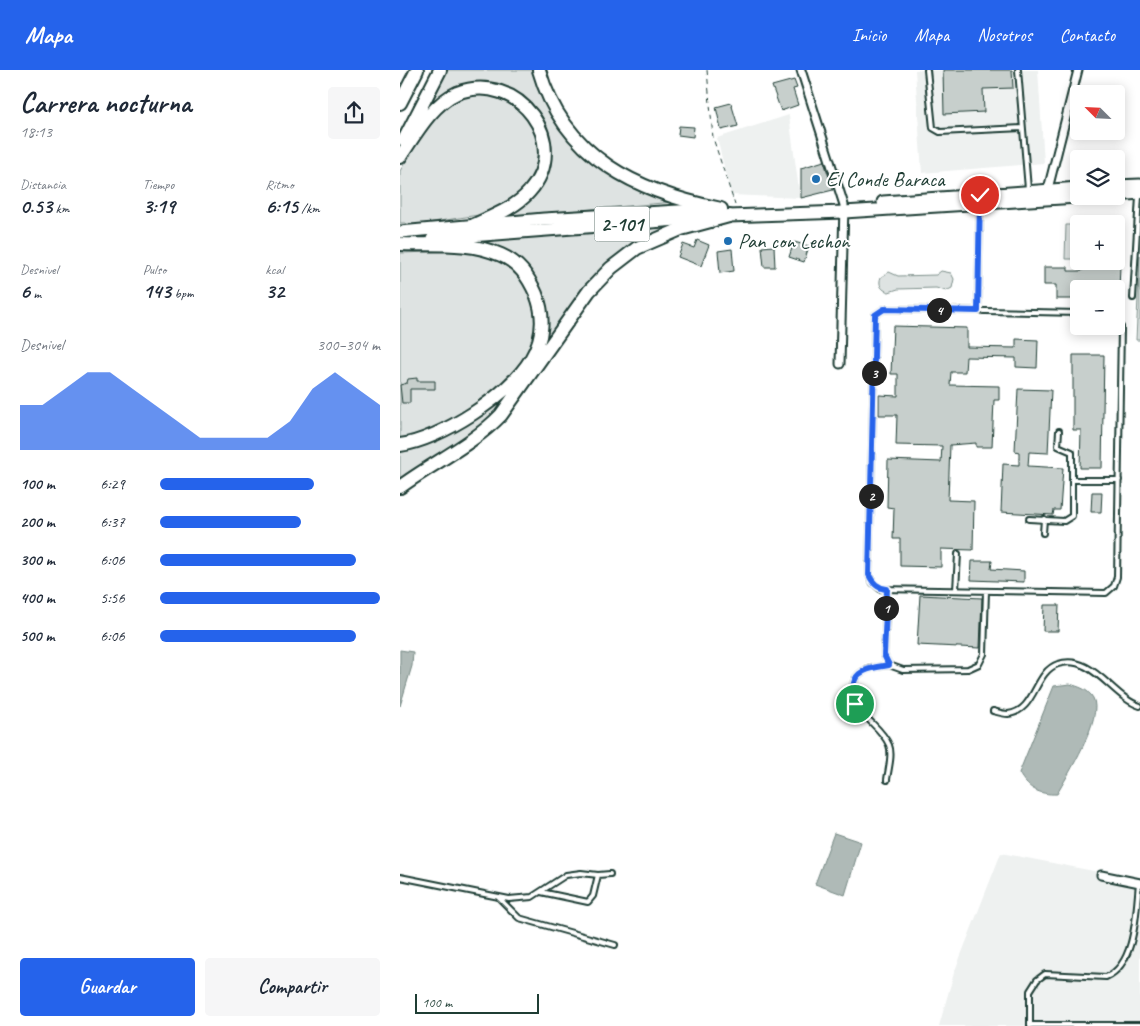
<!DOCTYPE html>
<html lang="es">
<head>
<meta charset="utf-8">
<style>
  :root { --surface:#fff; --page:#f6f6f7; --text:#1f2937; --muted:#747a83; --accent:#2563eb }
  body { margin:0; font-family:Caveat,sans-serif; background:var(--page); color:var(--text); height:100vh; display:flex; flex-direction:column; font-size:19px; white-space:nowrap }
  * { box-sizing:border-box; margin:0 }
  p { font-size:16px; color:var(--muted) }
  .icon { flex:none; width:28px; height:28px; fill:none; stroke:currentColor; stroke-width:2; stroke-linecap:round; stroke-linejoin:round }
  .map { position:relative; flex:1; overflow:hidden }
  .drawer { display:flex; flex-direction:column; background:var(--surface); width:400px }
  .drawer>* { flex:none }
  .needle { width:32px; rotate:294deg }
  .buttons { position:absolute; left:670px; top:15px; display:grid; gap:10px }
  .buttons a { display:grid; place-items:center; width:55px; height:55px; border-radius:5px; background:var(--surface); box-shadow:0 2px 12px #0003; font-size:25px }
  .scale { position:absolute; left:15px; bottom:12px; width:124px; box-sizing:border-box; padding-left:5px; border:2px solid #1f3d34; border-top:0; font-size:14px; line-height:18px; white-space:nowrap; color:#1f3d34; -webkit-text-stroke:4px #fff; paint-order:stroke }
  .pin { position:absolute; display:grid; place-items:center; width:42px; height:42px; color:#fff; margin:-21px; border:2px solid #fff; border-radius:50%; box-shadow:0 1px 5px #0007 }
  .km { position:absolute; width:25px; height:25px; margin:-12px; border-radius:50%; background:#222; color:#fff; font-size:14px; line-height:25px; text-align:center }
  .round { display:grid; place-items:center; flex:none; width:52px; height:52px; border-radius:5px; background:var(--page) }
  .summary { display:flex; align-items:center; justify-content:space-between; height:85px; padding:0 20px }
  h1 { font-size:28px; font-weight:600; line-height:38px }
  .metrics { display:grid; grid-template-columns:repeat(3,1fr); gap:8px; height:85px; padding:5px 20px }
  .metrics div { display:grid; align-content:center }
  .metrics b { font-size:21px; font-weight:600 }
  .metrics small { font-size:14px; font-weight:400 }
  .metrics p { font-size:14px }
  .chart { height:140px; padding:10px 20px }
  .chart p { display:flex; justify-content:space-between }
  .chart svg { width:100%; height:90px; margin-top:5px; fill:var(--accent); opacity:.7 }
  .primary-button { display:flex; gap:10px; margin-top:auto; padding:10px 20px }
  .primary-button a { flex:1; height:58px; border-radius:5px; background:var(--accent); color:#fff; font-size:20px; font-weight:600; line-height:58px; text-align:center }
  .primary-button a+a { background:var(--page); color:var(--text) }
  ul { padding:0 20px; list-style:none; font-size:16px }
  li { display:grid; grid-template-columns:80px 60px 1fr; align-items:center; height:38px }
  li i { height:12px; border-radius:6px; background:var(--accent) }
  header { display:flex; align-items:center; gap:30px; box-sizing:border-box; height:70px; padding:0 25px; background:var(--accent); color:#fff }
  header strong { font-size:24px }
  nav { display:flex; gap:28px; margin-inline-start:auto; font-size:18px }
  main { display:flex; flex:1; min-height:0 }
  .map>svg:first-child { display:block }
  .built { fill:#eef1f0 }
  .green { fill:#dee3e2; stroke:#7e908b }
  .water { fill:#afbab7; stroke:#758883 }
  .building { fill:#c7cfcc; stroke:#1f3d34 }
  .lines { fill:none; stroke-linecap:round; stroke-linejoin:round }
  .service-casing { stroke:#1f3d34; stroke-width:8 }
  .minor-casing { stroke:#1f3d34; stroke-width:11 }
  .trunk-casing { stroke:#1f3d34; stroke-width:15 }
  .motorway-casing { stroke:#1f3d34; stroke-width:16 }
  .path { stroke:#1f3d34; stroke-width:1; stroke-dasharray:5 4; stroke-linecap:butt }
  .service { stroke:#fff; stroke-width:4 }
  .minor { stroke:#fff; stroke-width:7 }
  .trunk { stroke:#fff; stroke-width:11 }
  .motorway { stroke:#fff; stroke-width:12 }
  .route-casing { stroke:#fff; stroke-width:10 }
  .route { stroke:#2563eb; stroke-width:6 }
  .poi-dot { fill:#1f6fb2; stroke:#fff; stroke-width:2 }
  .labels { text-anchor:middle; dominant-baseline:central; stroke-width:4; stroke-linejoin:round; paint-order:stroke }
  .shield { fill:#fff; stroke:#627771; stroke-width:1 }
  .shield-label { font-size:20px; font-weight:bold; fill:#1f3d34 }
  .poi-label { font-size:21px; fill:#1f3d34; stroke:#fff; text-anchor:start }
</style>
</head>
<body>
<header>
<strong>Mapa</strong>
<nav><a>Inicio</a><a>Mapa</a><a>Nosotros</a><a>Contacto</a></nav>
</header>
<main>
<section class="drawer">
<div class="summary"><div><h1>Carrera nocturna</h1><p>18:13</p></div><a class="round"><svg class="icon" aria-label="share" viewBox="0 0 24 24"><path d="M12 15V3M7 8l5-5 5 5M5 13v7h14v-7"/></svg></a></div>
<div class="metrics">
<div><p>Distancia</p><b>0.53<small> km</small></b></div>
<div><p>Tiempo</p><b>3:19</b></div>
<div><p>Ritmo</p><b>6:15<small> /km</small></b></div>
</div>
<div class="metrics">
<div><p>Desnivel</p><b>6<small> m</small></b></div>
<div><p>Pulso</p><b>143<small> bpm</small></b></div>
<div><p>kcal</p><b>32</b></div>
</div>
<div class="chart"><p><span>Desnivel</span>300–304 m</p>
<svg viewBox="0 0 160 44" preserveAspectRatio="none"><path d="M0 44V22L10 22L20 14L30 6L40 6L50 14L60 22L70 30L80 38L90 38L100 38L110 38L120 30L130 14L140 6L150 14L160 22V44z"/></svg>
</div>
<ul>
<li><b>100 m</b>6:29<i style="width:70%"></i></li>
<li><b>200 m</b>6:37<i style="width:64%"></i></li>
<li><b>300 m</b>6:06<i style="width:89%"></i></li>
<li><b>400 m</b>5:56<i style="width:100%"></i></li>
<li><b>500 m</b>6:06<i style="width:89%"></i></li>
</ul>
<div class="primary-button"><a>Guardar</a><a>Compartir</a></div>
</section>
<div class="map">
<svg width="740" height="956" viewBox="0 0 740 956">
  <rect width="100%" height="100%" fill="#fff"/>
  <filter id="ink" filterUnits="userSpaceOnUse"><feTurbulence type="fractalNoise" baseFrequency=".02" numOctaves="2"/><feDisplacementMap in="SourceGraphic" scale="10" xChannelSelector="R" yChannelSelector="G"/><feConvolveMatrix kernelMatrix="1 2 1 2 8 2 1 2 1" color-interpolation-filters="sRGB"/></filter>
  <g filter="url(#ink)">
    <path class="built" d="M515,0H638L644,93L522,103Z
      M389,45L400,128L331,125L317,68Z
      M601,783L740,810V956H539L554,903Z"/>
    <path class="green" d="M48,0H133C156,57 177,89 234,119C246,125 261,128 274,132L102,147L149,93C149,80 150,67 145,55C132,26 96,6 65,15C46,21 34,35 20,49Z
      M69,23L109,28L135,54L140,92L125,120L106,134L85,144L7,156L5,153H0V101L18,70L36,46L51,31Z
      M666,155H679V189H665Z
      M270,157L244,170L218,186L93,346L62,372L0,413V379L92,336L144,261L130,204L68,172L92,168Z
      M64,181C100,188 117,192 131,229C149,276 115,303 82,329C68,340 50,355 34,361C23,365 11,366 0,369V183Z
      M740,185V270H736Z
      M541,201L551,203L554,209L552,218L546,221L536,218L498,219L489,222C481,220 478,214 481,207L489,202L498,206L536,205Z"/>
    <path class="water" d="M0,580L13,582L12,596L0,636Z
      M670,614C679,617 688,619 693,628C704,647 667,706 657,724C639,725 627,718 619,703L654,616Z
      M434,763L461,772L445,825L415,814Z"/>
    <path class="building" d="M543,0H612L613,18L583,19L584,42L544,44Z
      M394,10L397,18L393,19L398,35L381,41L372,16Z
      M331,33L338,56L321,60L316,37Z
      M279,56L294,57L293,67L278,65Z
      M424,91L433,120L401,128V98Z
      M297,170L309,175L301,196L278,187L283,174L294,178Z
      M394,172L409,176L404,192L389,187Z
      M374,176L375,197H364L362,177Z
      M332,179L334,201L320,203L318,181Z
      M682,196H720L719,219H679V229H656V215H644V197H668V201H682Z
      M493,256L567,258V277L616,278V269L638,270L637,298L616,297V288L566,287L565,302H551L550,315L599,316V330H594L592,377H576V373L550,375L548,430L574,431L573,480L541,479V497L500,496V469H493L494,438L487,437L488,390L541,392L542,376L496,375L497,345H479V325L498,326V304H491Z
      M673,285H704L702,398H680L681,360H673Z
      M17,308V311H35V319H10V333H2L0,315L7,313L8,309Z
      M618,319L651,320L648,383L629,382L628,396L663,398L660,440H654L653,445L601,442L603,394L619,395V382L615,381Z
      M692,422H702L701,442H691Z
      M572,491H592L591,499L624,501V512L571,510Z
      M520,525L582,528L580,578L517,575Z
      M644,535H659L658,561H643Z"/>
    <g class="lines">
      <defs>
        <path id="service" d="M527,0L533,58L540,62L622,58
          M618,0L628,119
          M733,228L739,126
          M578,241L580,134
          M679,243L484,239L475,245L469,505L473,513L480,519L706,523L714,516L717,507L721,257L716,249
          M672,410H719
          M629,449L664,451L672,446V382L658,376L659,361
          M643,463L644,449
          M487,519L484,585L489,595L503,600L568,599L579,594L584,584L586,521
          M556,520L558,484
          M593,641C597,642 603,644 608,644C636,641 634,602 658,594C692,583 712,627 740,636
          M487,710C488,700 493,685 489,675C480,653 451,644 453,617C455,598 474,598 489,595
          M0,807L109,829L132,827L166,805L181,803L198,805L210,804
          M141,822L188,832L193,826L198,805
          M98,827L119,848L215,875
          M630,955H740
          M630,956V921L637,910L645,904L706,907C736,895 736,841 739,813"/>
        <path id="minor" d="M401,0L444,135L440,294
          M647,123L678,0
          M701,805L740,813"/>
        <path id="trunk" d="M716,116L740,115
          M716,125L740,123
          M483,132L679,118
          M0,162L144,149L312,139
          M32,169L329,146L444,142L693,126"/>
        <path id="motorway" d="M139,0C164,88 238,122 321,139
          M0,33L17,0
          M4,70L40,0
          M0,87C15,65 32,34 57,23C118,0 173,73 129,122C115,138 93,146 74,155
          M0,174C34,175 70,171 101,185C119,193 128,206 136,224C145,246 143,269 131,289C110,325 40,370 0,375
          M0,417C34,392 72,375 101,345L189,221L211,198L237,178L281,159L329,146"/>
      </defs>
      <use href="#service" class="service-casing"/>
      <use href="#minor" class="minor-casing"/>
      <use href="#trunk" class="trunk-casing"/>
      <use href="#motorway" class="motorway-casing"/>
      <path class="path" d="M307,0L313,68L335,135"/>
      <use href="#service" class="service"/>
      <use href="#minor" class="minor"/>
      <use href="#trunk" class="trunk"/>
      <use href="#motorway" class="motorway"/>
    </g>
  </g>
  <g class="lines" filter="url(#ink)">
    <defs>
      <path id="route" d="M455,634C447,602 463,599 489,595L484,585L487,519C477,518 473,513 469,505L475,245L484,239L578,241L580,125"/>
    </defs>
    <use href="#route" class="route-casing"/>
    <use href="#route" class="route"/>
  </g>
  <g class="poi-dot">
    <circle cx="416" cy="109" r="5"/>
    <circle cx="328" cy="171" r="5"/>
  </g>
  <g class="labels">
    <rect class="shield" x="194.5" y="136.5" width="55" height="35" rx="4"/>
    <g class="shield-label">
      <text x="222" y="154">2-101</text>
    </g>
    <g class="poi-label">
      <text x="426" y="109">El Conde Baraca</text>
      <text x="338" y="171">Pan con Lechon</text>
    </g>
  </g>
</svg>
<div class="buttons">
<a><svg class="needle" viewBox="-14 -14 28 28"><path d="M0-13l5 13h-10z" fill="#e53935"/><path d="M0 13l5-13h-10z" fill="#747a83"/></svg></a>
<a><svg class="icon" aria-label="layers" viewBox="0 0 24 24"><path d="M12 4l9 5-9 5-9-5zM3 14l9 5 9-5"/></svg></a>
<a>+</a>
<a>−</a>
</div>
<div class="scale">100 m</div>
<div class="pin" style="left:455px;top:634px;background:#1e9e55"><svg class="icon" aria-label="arrive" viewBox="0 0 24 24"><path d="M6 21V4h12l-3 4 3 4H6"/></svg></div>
<div class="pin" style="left:580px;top:125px;background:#d93025"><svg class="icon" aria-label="check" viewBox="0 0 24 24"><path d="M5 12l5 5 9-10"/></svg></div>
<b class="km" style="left:486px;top:538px">1</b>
<b class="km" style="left:471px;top:426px">2</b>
<b class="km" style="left:474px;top:303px">3</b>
<b class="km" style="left:539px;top:240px">4</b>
</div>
</main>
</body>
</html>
